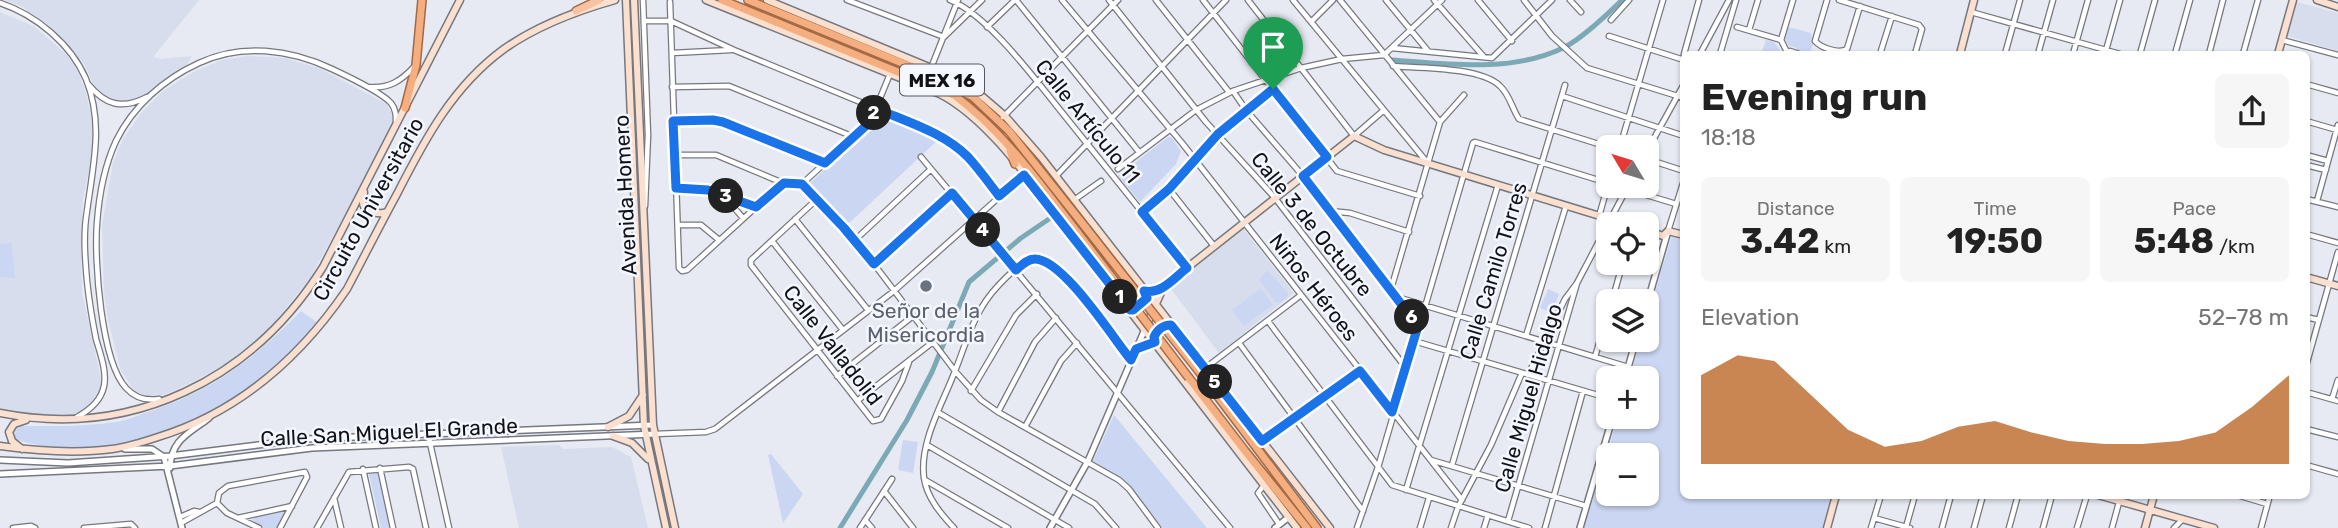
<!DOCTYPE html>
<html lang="en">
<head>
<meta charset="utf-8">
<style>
  :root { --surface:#fff; --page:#f6f6f6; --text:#222; --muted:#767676; --accent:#b45309 }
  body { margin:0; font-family:Rubik,sans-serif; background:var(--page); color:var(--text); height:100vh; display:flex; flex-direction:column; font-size:26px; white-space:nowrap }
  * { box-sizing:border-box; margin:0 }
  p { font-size:23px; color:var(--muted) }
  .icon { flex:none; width:38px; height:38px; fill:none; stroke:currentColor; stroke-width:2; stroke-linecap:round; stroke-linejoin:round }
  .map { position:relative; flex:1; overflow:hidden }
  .sheet { position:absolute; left:1680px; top:51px; width:630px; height:448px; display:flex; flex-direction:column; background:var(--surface); border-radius:10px; box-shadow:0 2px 5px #0004 }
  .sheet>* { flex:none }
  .needle { width:46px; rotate:308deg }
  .controls { position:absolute; left:1596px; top:135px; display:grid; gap:14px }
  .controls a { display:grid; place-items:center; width:63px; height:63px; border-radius:10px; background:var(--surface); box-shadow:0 2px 5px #0004; font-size:35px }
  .pin { position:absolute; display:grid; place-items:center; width:60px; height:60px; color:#fff; margin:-72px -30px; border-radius:50% 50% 50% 0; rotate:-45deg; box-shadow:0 0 7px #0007 }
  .pin .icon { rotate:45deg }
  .km { position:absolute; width:35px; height:35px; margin:-18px; border-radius:50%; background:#222; color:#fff; font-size:19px; line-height:35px; text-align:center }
  .round { display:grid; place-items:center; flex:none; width:74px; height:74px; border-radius:10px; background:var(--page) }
  .head { display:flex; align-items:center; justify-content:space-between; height:119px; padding:0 21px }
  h1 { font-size:38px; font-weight:700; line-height:52px }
  .stats { display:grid; grid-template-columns:repeat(3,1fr); gap:10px; height:119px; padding:7px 21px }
  .stats div { display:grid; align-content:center; border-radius:10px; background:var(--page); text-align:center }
  .stats b { font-size:35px; font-weight:700 }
  .stats small { font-size:19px; font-weight:400 }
  .stats p { font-size:19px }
  .chart { height:196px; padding:14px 21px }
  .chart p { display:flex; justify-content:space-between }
  .chart svg { width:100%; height:126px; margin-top:7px; fill:var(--accent); opacity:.7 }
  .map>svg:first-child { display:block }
  .built { fill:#d7ddec }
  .green { fill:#cbd6f2; fill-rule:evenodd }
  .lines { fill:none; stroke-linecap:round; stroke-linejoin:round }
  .canal { stroke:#7ba9b5; stroke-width:5 }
  .minor-casing { stroke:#76787f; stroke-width:7 }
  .tertiary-casing { stroke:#76787f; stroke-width:8 }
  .secondary-casing { stroke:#76787f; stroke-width:9 }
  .primary-casing { stroke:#a36a46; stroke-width:10 }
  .trunk-casing { stroke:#a36a46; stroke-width:10 }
  .minor { stroke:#fff; stroke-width:4.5 }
  .tertiary { stroke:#fff; stroke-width:5 }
  .secondary { stroke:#fbe0d0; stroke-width:6 }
  .primary { stroke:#f7c2a0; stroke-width:7 }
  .trunk { stroke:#f4ae80; stroke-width:7 }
  .trunk-bridge-casing { stroke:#a36a46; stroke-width:10; stroke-linecap:butt }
  .trunk-bridge { stroke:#f4ae80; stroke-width:7 }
  .route-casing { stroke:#fff; stroke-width:14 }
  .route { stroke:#1a73e8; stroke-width:9 }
  .worship-dot { fill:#6b7280; stroke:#f4f7ff; stroke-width:2.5 }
  .labels { text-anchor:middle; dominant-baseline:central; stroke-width:5; stroke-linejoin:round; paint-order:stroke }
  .shield { fill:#f4f7ff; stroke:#55575b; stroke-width:2 }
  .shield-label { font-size:19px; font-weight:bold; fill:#111215 }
  .street-label { font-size:21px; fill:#111215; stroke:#f4f7ff }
  .worship-label { font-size:21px; fill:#5b616d; stroke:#f4f7ff }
</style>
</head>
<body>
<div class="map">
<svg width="2338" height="528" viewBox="0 0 2338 528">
  <rect width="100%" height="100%" fill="#e7eaf2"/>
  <path class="built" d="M4,0H199L153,57L160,59L192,56L186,66L157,85L142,98L125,103L108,100L96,90L85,66L61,36L23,7Z
    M2297,2L2338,13V51L2287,36Z
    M0,12L35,27L74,61L86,92L93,126L94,149L83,198L81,246L82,292L101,379V389L85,410L67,417L39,416L0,410Z
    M248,56L285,58L319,68L387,104L394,119L360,187L310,278L273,324L257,340L223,366L174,391L154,398L144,395L134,390L121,371L108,320L104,292L102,225L113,163L123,139L141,113L163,91L195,71L222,60Z
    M1242,227L1294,293L1219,353L1169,286Z
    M559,445L563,449L612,447L631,457L648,528H519L501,447Z"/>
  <path class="green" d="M1788,27L1811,33L1813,45L1809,54H1802L1795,47L1789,46L1784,37Z
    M1766,40L1774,42L1780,50L1778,54H1761Z
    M878,116L930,134L938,140L846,226L808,185L875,123Z
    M1168,137L1172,138L1181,151L1176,164L1140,202L1118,176Z
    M1672,235L1684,239V495H1831L1822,528H1584L1618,417L1647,416V378H1629L1641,340H1647V319ZM1608,455H1647V494H1608Z
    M12,243L15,278L0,277V244Z
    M1267,270L1288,293V296L1280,303L1276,302L1259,280Z
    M1261,288L1273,305L1244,326L1232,310Z
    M1548,289L1559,294L1552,313L1540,308Z
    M301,311L318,323C250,409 125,475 15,439V432L19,426C52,426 88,427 121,421C131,419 141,414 151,411C214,390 255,358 301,311Z
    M1114,415L1207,528H1163L1126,482L1093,461Z
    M903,440L918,442L913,473L898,470Z
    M771,454L803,494L783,523L768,455Z
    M378,473V474L390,528H381L369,474Z
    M284,510L285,514L277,528H265L252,521L256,515Z"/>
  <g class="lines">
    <path class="canal" d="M1392,60C1448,64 1511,73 1563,48C1580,40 1608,14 1622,0
      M840,528L907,420L932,372L969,282L1021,238L1049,219"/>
    <defs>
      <path id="minor" d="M643,0L648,135L645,206
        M847,0L944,37L982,0
        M950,0C987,15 1031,74 1056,105C1100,159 1143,214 1187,268
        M1016,0L1139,152
        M1062,0L1182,143L1462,500
        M1109,0L1206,122L1275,198L1406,368
        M1156,0L1229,92
        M1203,0L1337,171L1420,196
        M1248,0L1354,136L1384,110
        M1293,0L1426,161
        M1340,0L1440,122
        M1386,0L1428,51
        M1434,0L1484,57
        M1478,0L1512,41
        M1524,0L1552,36L1587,68L1684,98
        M1570,0L1581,12
        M1827,0L1815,41C1821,48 1839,54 1847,49L1860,6
        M1839,0L1919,25L1922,29L1915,54
        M670,2L679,268L682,271L687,270L778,187L784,183L802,184L863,128L871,120L890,74
        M0,3C36,15 71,44 86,79C104,124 93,165 87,211C83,234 85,258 87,281C89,300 92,319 96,339C100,353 107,371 104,386C101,401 90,410 77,417
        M1971,12L2120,54
        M1611,20L1629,0
        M645,21H671L734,50L933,132C962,147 979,172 999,196
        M1311,22L1333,0
        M987,27L1015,0
        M1737,27L1781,40
        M1749,30L1758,0
        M1609,36L1684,60
        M2282,40L2338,55
        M1392,48L1492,58L1552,0
        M1787,52L1781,40L1793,0
        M672,53L731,50
        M1684,54L1699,0
        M1700,54L1729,0
        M1720,54L1736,0
        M1785,54L1790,51L1799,54
        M1880,54L1892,16
        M2005,54L2020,0
        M2038,54L2053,0
        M2073,54L2088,0
        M2105,54L2120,0
        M2140,54L2155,0
        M2175,54L2190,0
        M2209,54L2223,0
        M2243,54L2258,0
        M1393,66C1420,68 1481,67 1500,86C1510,95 1512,109 1519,119L1608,147
        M931,68L958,0
        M88,84C105,105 122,110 147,97
        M2306,84L2338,93
        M368,87C389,89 401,81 415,66
        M672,87L729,86L854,137
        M1233,91L1246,110L1303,176L1418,325
        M1562,96L1684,136
        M1003,117L1118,0
        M674,121L723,122L825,163
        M2306,121L2337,130
        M1620,147L1663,0
        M1647,151L1684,84
        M675,155H716L783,183
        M2306,155L2328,161
        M921,157L1230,528
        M1647,159L1684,171
        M2306,165L2326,170
        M1118,169L1196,110L1233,91L1301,68L1342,59L1384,55L1442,0
        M1056,176L1226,0
        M802,184L844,228L874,264L955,371L981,400L998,412L1119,480L1129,489L1158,528
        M1617,186L1676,204
        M676,188L707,190L756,207
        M1169,189L1214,246
        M724,196L743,218
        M2306,199L2338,207
        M816,200L751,260V265L873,421L881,419L902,381L909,362
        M1074,200L1101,181
        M2317,201L2338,125
        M1330,211L1350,213L1409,232
        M1142,212L1169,189L1218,134L1273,90
        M1599,216L1608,185
        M795,219L868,310
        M678,225H701L719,240
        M1668,231L1684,180
        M2306,234L2338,243
        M772,241L843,330
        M854,241L931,169
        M874,264L952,193
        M1391,289L1440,122L1464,95
        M1397,297L1628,367
        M1612,301L1623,262
        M2306,317L2319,320
        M1268,321L1392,485L1529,528
        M1526,336L1566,206
        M1414,341L1608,398
        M1239,343L1363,511
        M1595,357L1608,312
        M2306,366L2338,252
        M1204,369L1301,295
        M1528,375L1565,299L1577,283L1628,186
        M837,376L913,316
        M971,391L1016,315L1037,294
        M2306,392L2338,401
        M159,399C146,401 135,398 126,388C101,361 94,260 97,223C99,195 104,167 116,141C133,106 164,79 199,63C241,43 290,49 332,69C347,76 381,92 391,103C396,109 396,116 396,123
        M2332,399L2338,380
        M857,401L933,342
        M998,412L1035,342L1056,318
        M939,413L1095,504L1116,528
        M1025,427L1061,361L1077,343
        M2306,429L2338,437
        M428,434L449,528
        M655,434L706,432L715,429L894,291L1024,175
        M1262,441L1360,371
        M927,445L1069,528
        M1431,460L1586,506
        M1452,465L1565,85
        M2306,465L2338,474
        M380,468L393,528
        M363,469L376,528
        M925,480L1008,528
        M1264,485L1258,493L1279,524
        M1406,490L1498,185
        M884,491L913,528
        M2237,495L2267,504
        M334,498L341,528
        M217,503L227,513L259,528
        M180,517L194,511L199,512
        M238,518L292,506
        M1874,518L1910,528
        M865,520L872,528
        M1508,521L1577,283
        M181,523L217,503L219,493L228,486L305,472L307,477L280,528
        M1906,527L1915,495
        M13,528L31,526L35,528
        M84,528L131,524L135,528
        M317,528L349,472L409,467L413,469L426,528
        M860,528L892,479
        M954,528C941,514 927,498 924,478C919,442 943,403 955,371C964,349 970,326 982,307C990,293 1021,257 1038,259C1066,264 1113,337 1131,361
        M1357,528L1379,464L1473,143L1475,142L1608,183
        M1420,528L1429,498
        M1451,528L1458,507L1491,445L1522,373
        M1484,528L1488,515
        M1545,528L1583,391
        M1871,528L1881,495
        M1942,528L1951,495
        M1974,528L1983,495
        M2009,528L2018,495
        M2043,528L2052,495
        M2077,528L2087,495
        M2112,528L2121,495
        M2174,528L2183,519
        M2261,528L2270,495"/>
      <path id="tertiary" d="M1647,304L1668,231
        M1625,378L1636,340
        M125,449H152L164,457L182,528
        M0,460L68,463L170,456L305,439L653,425
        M170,468C171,440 188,434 209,418
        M0,474L170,466L312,448L655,434
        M1050,528L1088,461L1145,329
        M1275,528L1289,517
        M1580,528L1613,416"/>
      <path id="secondary" d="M626,0L644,426L666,528
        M634,0L653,425L675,528
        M706,0L940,94C992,121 1037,191 1073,237C1148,333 1222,432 1297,528
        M767,0L958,79L977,92L1005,116L1041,157L1330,528
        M2317,0L2338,7
        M1960,54L1974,0
        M2278,54L2293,0
        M364,192C364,193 362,203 363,204C365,212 380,215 387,212
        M1647,230L1663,236L1668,231L1684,235
        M2306,277L2338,286
        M1146,326L1164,286L1354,136L1384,150L1626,224
        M1136,349L1155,342
        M0,413C132,439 252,380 323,267L460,0
        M608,427L629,416L643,395
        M613,436L632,443L648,459
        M0,446C37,451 75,454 112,449C127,447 143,442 158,437C239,412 300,358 347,289C364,257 380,225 397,194C425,139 453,86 504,49C538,25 576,11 615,0
        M22,449L12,441L9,432L14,424L26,420
        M2098,495L2214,528
        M1827,528L1836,495
        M2145,528L2154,495"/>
      <path id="primary" d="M576,11L599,0"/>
      <path id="trunk" d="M722,0L954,95C1006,134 1039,183 1078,233
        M748,0L929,74L973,97L1009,131L1086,228
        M405,108L416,65L422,0
        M1010,151L1015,164
        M1201,374L1317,528
        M1189,378L1245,451L1307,528
        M1246,421L1252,434"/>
    </defs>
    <use href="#minor" class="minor-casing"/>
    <use href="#tertiary" class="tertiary-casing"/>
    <use href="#secondary" class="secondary-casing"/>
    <use href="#primary" class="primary-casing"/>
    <use href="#trunk" class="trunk-casing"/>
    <use href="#minor" class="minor"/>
    <use href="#tertiary" class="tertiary"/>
    <use href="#secondary" class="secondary"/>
    <use href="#primary" class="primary"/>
    <use href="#trunk" class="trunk"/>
    <defs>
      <path id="trunk-bridge" d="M1086,228L1201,374
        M1078,233L1189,378"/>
    </defs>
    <use href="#trunk-bridge" class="trunk-bridge-casing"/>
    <use href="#trunk-bridge" class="trunk-bridge"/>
  </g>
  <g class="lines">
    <defs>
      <path id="route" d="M1273,89L1327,157L1303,176L1418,326L1392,412L1360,371L1262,441L1171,325C1163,325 1157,330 1154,337L1155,342L1136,349L1131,360C1113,338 1063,259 1035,259C1027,259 1022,265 1016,270L952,193L874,264L844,228L802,184L784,183L756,207L708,190L676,188L673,121L713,120L723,122L825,163L869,123L875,108C907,122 943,132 968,157C979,169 989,183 999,196L1024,175L1130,310H1133L1147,298L1144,291C1161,295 1174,278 1187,268L1142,212L1169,189L1218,134Z"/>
    </defs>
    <use href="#route" class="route-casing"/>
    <use href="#route" class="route"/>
  </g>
  <circle class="worship-dot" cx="926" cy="286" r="7"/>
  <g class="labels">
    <rect class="shield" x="900" y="64.5" width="84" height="31" rx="5"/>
    <g class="shield-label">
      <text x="942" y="80">MEX 16</text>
    </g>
    <g class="street-label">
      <text transform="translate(1088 121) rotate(51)">Calle Artículo 11</text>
      <text transform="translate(625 195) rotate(-93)">Avenida Homero</text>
      <text transform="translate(368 209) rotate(-61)">Circuito Universitario</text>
      <text transform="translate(1312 224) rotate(51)">Calle 3 de Octubre</text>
      <text transform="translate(1493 271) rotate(-73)">Calle Camilo Torres</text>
      <text transform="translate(1314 287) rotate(52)">Niños Héroes</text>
      <text transform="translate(833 345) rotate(52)">Calle Valladolid</text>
      <text transform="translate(1528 398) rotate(-74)">Calle Miguel Hidalgo</text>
      <text transform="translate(389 432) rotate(-3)">Calle San Miguel El Grande</text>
    </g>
    <g class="worship-label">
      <text x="926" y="310">Señor de la<tspan x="926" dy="24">Misericordia</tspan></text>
    </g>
  </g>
</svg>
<div class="controls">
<a><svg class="needle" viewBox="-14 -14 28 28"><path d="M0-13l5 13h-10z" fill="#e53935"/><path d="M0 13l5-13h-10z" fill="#767676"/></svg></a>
<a><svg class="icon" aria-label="locate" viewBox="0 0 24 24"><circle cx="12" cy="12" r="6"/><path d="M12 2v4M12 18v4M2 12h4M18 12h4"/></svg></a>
<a><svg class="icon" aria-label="layers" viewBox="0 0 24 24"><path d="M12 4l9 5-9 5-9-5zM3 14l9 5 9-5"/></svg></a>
<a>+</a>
<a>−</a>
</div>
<div class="pin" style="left:1273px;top:89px;background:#1e9e55"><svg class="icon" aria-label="arrive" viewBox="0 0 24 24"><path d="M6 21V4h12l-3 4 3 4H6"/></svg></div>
<b class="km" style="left:1120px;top:297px">1</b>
<b class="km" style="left:874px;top:113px">2</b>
<b class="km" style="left:726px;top:196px">3</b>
<b class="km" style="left:983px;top:230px">4</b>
<b class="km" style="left:1215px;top:382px">5</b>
<b class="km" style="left:1412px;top:317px">6</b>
<section class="sheet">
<div class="head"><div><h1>Evening run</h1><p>18:18</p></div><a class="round"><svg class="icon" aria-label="share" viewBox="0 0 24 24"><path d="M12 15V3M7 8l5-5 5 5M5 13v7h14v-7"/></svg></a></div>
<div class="stats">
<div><p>Distance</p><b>3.42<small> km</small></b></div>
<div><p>Time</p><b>19:50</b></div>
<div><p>Pace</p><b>5:48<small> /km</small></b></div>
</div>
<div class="chart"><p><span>Elevation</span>52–78 m</p>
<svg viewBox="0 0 160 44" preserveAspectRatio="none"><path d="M0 44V13L10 6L20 8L30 20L40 32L50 38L60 36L70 31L80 29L90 33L100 36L110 37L120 37L130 36L140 33L150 24L160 13V44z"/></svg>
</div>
</section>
</div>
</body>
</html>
